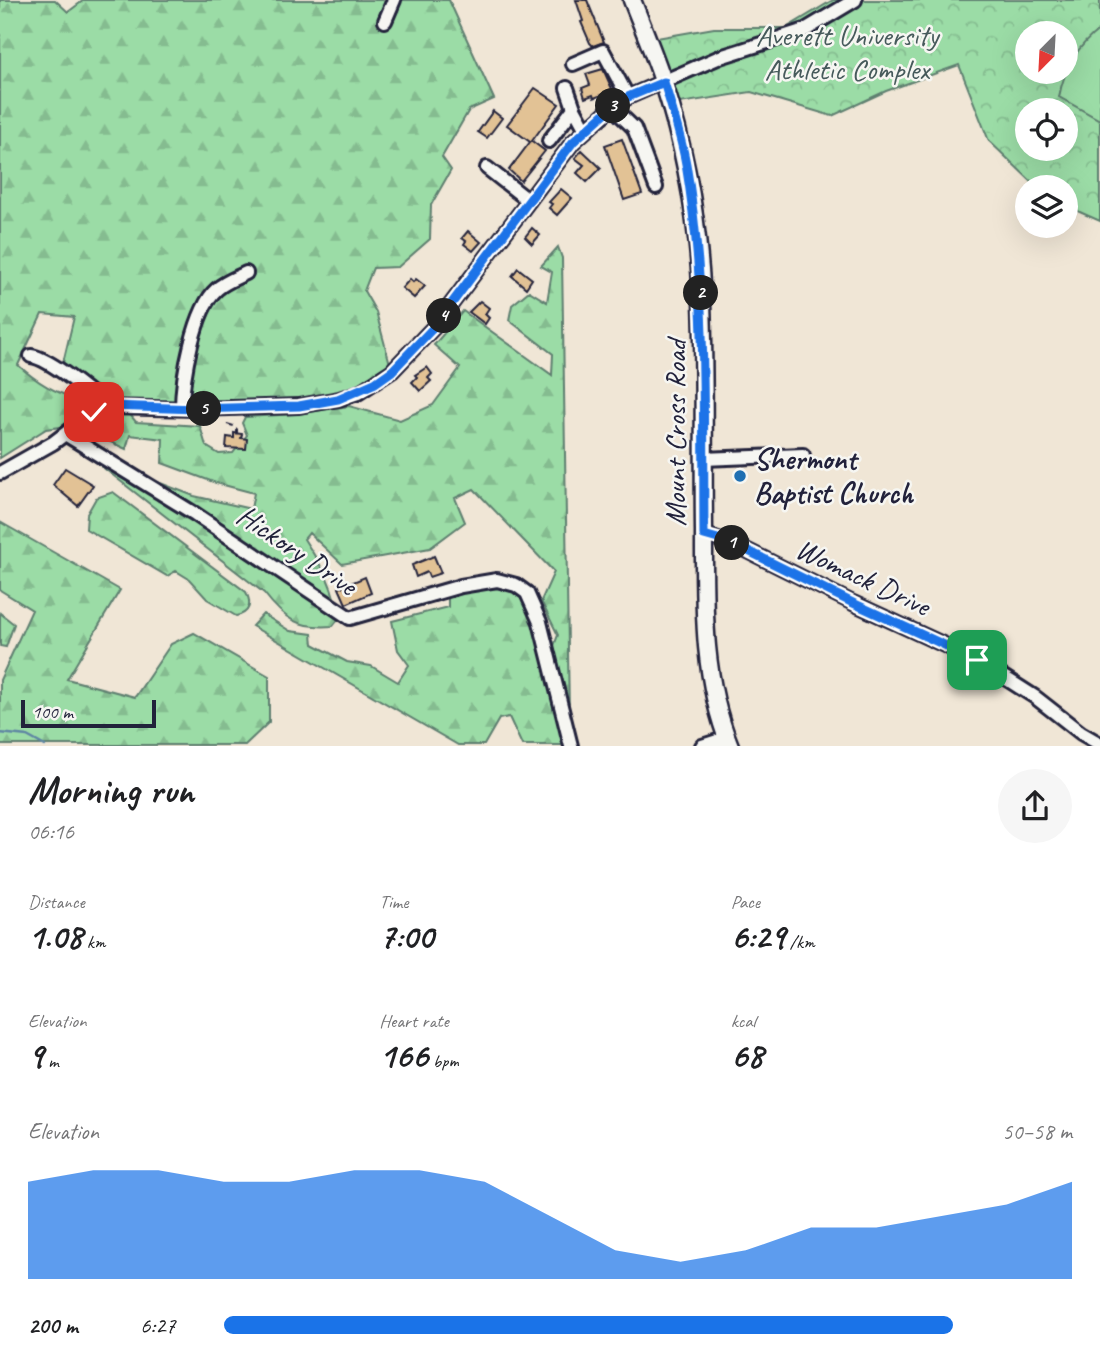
<!DOCTYPE html>
<html lang="en">
<head>
<meta charset="utf-8">
<style>
  :root { --surface:#fff; --page:#f6f6f6; --text:#202124; --muted:#757577; --accent:#1a73e8 }
  body { margin:0; font-family:Caveat,sans-serif; background:var(--page); color:var(--text); height:100vh; display:flex; flex-direction:column; font-size:26px; white-space:nowrap }
  * { box-sizing:border-box; margin:0 }
  p { font-size:23px; color:var(--muted) }
  .icon { flex:none; width:38px; height:38px; fill:none; stroke:currentColor; stroke-width:2; stroke-linecap:round; stroke-linejoin:round }
  .map { position:relative; height:746px; overflow:hidden }
  .panel { display:flex; flex-direction:column; background:var(--surface); flex:1 }
  .panel>* { flex:none }
  .needle { width:46px; rotate:204deg }
  .fabs { position:absolute; left:1015px; top:21px; display:grid; gap:14px }
  .fabs a { display:grid; place-items:center; width:63px; height:63px; border-radius:50%; background:var(--surface); box-shadow:0 7px 28px #0002; font-size:35px }
  .scale { position:absolute; left:21px; bottom:18px; width:135px; box-sizing:border-box; padding-left:7px; border:4px solid #22223b; border-top:0; font-size:19px; line-height:24px; white-space:nowrap; color:#22223b; -webkit-text-stroke:5px #f6f6f2; paint-order:stroke }
  .pin { position:absolute; display:grid; place-items:center; width:60px; height:60px; color:#fff; margin:-30px; border-radius:14px; box-shadow:0 4px 10px #0006 }
  .km { position:absolute; width:35px; height:35px; margin:-18px; border-radius:50%; background:#222; color:#fff; font-size:19px; line-height:35px; text-align:center }
  .round { display:grid; place-items:center; flex:none; width:74px; height:74px; border-radius:37px; background:var(--page) }
  .headline { display:flex; align-items:center; justify-content:space-between; height:119px; padding:0 28px }
  h1 { font-size:38px; font-weight:700; line-height:52px }
  .metrics { display:grid; grid-template-columns:repeat(3,1fr); gap:10px; height:119px; padding:7px 28px }
  .metrics div { display:grid; align-content:center }
  .metrics b { font-size:35px; font-weight:700 }
  .metrics small { font-size:19px; font-weight:400 }
  .metrics p { font-size:19px }
  .chart { height:196px; padding:14px 28px }
  .chart p { display:flex; justify-content:space-between }
  .chart svg { width:100%; height:126px; margin-top:7px; fill:var(--accent); opacity:.7 }
  ul { padding:0 28px; list-style:none; font-size:23px }
  li { display:grid; grid-template-columns:112px 84px 1fr; align-items:center; height:52px }
  li i { height:18px; border-radius:9px; background:var(--accent) }
  .map>svg:first-child { display:block }
  .forest { fill:url(#forest-firs); stroke:#5e7f70; stroke-width:2 }
  .park { fill:url(#park-crowns); stroke:#5e7f70; stroke-width:2; fill-rule:evenodd }
  .pitch { fill:#9bdca6; stroke:#5e7f70; stroke-width:2 }
  .lines { fill:none; stroke-linecap:round; stroke-linejoin:round }
  .stream { stroke:#5f86a3; stroke-width:2.5 }
  .building { fill:#e2c295; stroke:#22223b; stroke-width:2 }
  .minor-casing { stroke:#22223b; stroke-width:18 }
  .major-casing { stroke:#22223b; stroke-width:21 }
  .path { stroke:#22223b; stroke-width:2; stroke-dasharray:7 5; stroke-linecap:butt }
  .minor { stroke:#f6f6f2; stroke-width:12 }
  .major { stroke:#f6f6f2; stroke-width:16 }
  .route-casing { stroke:#fff; stroke-width:14 }
  .route { stroke:#1a73e8; stroke-width:9 }
  .poi-dot { fill:#1f6fb2; stroke:#f6f6f2; stroke-width:2.5 }
  .labels { text-anchor:middle; dominant-baseline:central; stroke-width:5; stroke-linejoin:round; paint-order:stroke }
  .park-label { font-size:30px; fill:#465a5b; stroke:#f6f6f2 }
  .street-label { font-size:30px; fill:#22223b; stroke:#f6f6f2 }
  .poi-label { font-size:30px; font-weight:bold; fill:#22223b; stroke:#f6f6f2; text-anchor:start }
</style>
</head>
<body>
<div class="map">
<svg width="1100" height="746" viewBox="0 0 1100 746">
  <defs>
    <pattern id="forest-firs" width="22" height="20" patternUnits="userSpaceOnUse" patternTransform="scale(1.75)"><rect width="22" height="20" fill="#9bdca6"/><path d="M5 1l3.5 6h-7zM16 11l3.5 6h-7z" fill="#85bc90"/></pattern>
    <pattern id="park-crowns" width="20" height="18" patternUnits="userSpaceOnUse" patternTransform="scale(1.75)"><rect width="20" height="18" fill="#9bdca6"/><path d="M2 6a3 3 0 1 1 6 0M12 15a3 3 0 1 1 6 0" fill="none" stroke="#85bc90"/></pattern>
  </defs>
  <rect width="100%" height="100%" fill="#f0e6d6"/>
  <filter id="ink" filterUnits="userSpaceOnUse"><feTurbulence type="fractalNoise" baseFrequency=".0143" numOctaves="2"/><feDisplacementMap in="SourceGraphic" scale="14" xChannelSelector="R" yChannelSelector="G"/><feConvolveMatrix kernelMatrix="1 2 1 2 8 2 1 2 1" color-interpolation-filters="sRGB"/></filter>
  <g filter="url(#ink)">
    <path class="forest" d="M0,0H55L68,12L84,0H449L494,99L469,110L442,157L451,170L431,205L430,239L398,267L373,268L364,291L376,312L390,364L360,387L334,396L291,402L187,405L109,402L62,367L74,317L42,314L18,365C38,383 55,393 81,400L82,414L68,426L46,429L0,458Z
      M558,247L562,258L569,714L552,651L558,635L541,601L554,572L474,489L455,498L465,522L430,548L342,564L309,533L304,539C322,567 335,586 338,620L333,626C298,629 284,619 264,593L74,445L82,437L142,476L194,496L251,509L254,493L216,483L162,463L163,439L130,435L126,449L106,440L94,421L108,411H127L136,422L200,426L206,446L219,454L233,453L247,435L242,423L245,417L296,414L349,406L400,420L433,405L460,368L434,345L463,311L552,375L553,354L509,320L512,305L529,291L547,302L552,272L541,266Z
      M113,492L246,592C252,604 250,613 236,616L207,599L189,579L176,571L167,576L86,529L87,514L96,498Z
      M0,522L120,590L67,679L135,697L171,644L194,633L269,676V722L245,745H0V680L32,610L0,590Z
      M494,582L506,585L528,598L567,745H522L509,717L499,719L484,745H458L252,626L263,614L290,631L312,634L313,644L347,662L371,666L398,682L409,665L398,650L392,621L448,607V598L460,590Z
      M0,613L14,624L6,647L0,646Z"/>
    <path class="park" d="M833,0H1100V221L1066,206V187H1037L989,141L959,65L886,91L832,116L751,92L674,104L651,39L714,28H786ZM1027,33H1066V72H1027ZM1027,110H1066V149H1027Z"/>
    <path class="pitch" d="M1100,29V120L1059,97C1064,69 1077,46 1100,29Z"/>
    <g class="lines">
      <path class="stream" d="M0,733L27,736L45,746"/>
    </g>
    <path class="building" d="M576,0H587L604,42L593,46L590,43L581,22L583,21Z
      M603,69L613,91L594,98L593,95L585,98L582,88L590,85L586,74Z
      M535,88L559,104L532,141L545,151L521,181L509,170L530,142L507,125Z
      M493,111L502,118L487,138L478,132Z
      M622,139L642,194L624,200L605,145Z
      M582,150L601,168L587,182L577,173L584,165L575,158Z
      M561,189L572,198L557,215L549,208L552,204L549,202Z
      M532,228L540,235L532,244L525,237Z
      M468,231L481,242L473,251L464,244L466,241L462,238Z
      M518,268L532,279L526,288L512,276Z
      M410,279L413,282L416,279L425,286L414,298L402,288Z
      M480,301L489,308L485,314L489,318L485,324L469,312Z
      M427,367L432,374L428,378L431,381L420,391L412,382L417,377L415,375Z
      M234,433L242,434L241,438L247,439L246,449L226,448L227,437L234,438Z
      M65,468L93,485L78,506L53,485Z
      M434,556L441,573L429,577L427,572L416,577L412,565Z
      M365,577L371,593L346,604L339,588Z"/>
    <g class="lines">
      <defs>
        <path id="minor" d="M385,21L394,0
          M573,64L603,51L628,97
          M567,88L574,108L586,130
          M612,107L634,128L656,187
          M549,141L574,108
          M487,168L529,201
          M31,356C49,358 92,394 107,407
          M182,408C182,379 194,309 217,289C225,282 236,278 246,273
          M65,434L195,514L350,618L461,586L497,580L516,585L527,593L540,622L571,746
          M703,459L803,455
          M0,473L53,443L94,412L107,407L196,409L299,406L339,399L358,393L392,371L434,327L573,142L612,107L628,97L720,57L805,30L855,0
          M704,535L732,543L853,603L977,660L1035,697L1081,733L1100,744
          M702,746L727,738"/>
        <path id="major" d="M632,0C643,28 655,56 664,84C687,155 699,229 702,303C705,379 703,455 704,531C704,604 702,678 730,746"/>
      </defs>
      <use href="#minor" class="minor-casing"/>
      <use href="#major" class="major-casing"/>
      <path class="path" d="M227,424L237,427V438"/>
      <use href="#minor" class="minor"/>
      <use href="#major" class="major"/>
    </g>
  </g>
  <g class="lines" filter="url(#ink)">
    <defs>
      <path id="route" d="M94,412L111,406L196,409L299,406L338,399L375,383L392,371L434,327L573,142L612,107L628,97L664,82C672,109 681,136 686,164C707,287 703,411 704,535L732,543L853,603L977,660"/>
    </defs>
    <use href="#route" class="route-casing"/>
    <use href="#route" class="route"/>
  </g>
  <circle class="poi-dot" cx="740" cy="476" r="7"/>
  <g class="labels">
    <g class="park-label">
      <text x="847" y="35">Averett University<tspan x="847" dy="34">Athletic Complex</tspan></text>
    </g>
    <g class="street-label">
      <text transform="translate(675 433) rotate(-90)">Mount Cross Road</text>
      <text transform="translate(297 550) rotate(34)">Hickory Drive</text>
      <text transform="translate(863 577) rotate(25)">Womack Drive</text>
    </g>
    <g class="poi-label">
      <text x="754" y="459">Shermont<tspan x="754" dy="34">Baptist Church</tspan></text>
    </g>
  </g>
</svg>
<div class="fabs">
<a><svg class="needle" viewBox="-14 -14 28 28"><path d="M0-13l5 13h-10z" fill="#e53935"/><path d="M0 13l5-13h-10z" fill="#757577"/></svg></a>
<a><svg class="icon" aria-label="locate" viewBox="0 0 24 24"><circle cx="12" cy="12" r="6"/><path d="M12 2v4M12 18v4M2 12h4M18 12h4"/></svg></a>
<a><svg class="icon" aria-label="layers" viewBox="0 0 24 24"><path d="M12 4l9 5-9 5-9-5zM3 14l9 5 9-5"/></svg></a>
</div>
<div class="scale">100 m</div>
<div class="pin" style="left:977px;top:660px;background:#1e9e55"><svg class="icon" aria-label="arrive" viewBox="0 0 24 24"><path d="M6 21V4h12l-3 4 3 4H6"/></svg></div>
<div class="pin" style="left:94px;top:412px;background:#d93025"><svg class="icon" aria-label="check" viewBox="0 0 24 24"><path d="M5 12l5 5 9-10"/></svg></div>
<b class="km" style="left:732px;top:543px">1</b>
<b class="km" style="left:701px;top:293px">2</b>
<b class="km" style="left:613px;top:106px">3</b>
<b class="km" style="left:444px;top:316px">4</b>
<b class="km" style="left:204px;top:409px">5</b>
</div>
<section class="panel">
<div class="headline"><div><h1>Morning run</h1><p>06:16</p></div><a class="round"><svg class="icon" aria-label="share" viewBox="0 0 24 24"><path d="M12 15V3M7 8l5-5 5 5M5 13v7h14v-7"/></svg></a></div>
<div class="metrics">
<div><p>Distance</p><b>1.08<small> km</small></b></div>
<div><p>Time</p><b>7:00</b></div>
<div><p>Pace</p><b>6:29<small> /km</small></b></div>
</div>
<div class="metrics">
<div><p>Elevation</p><b>9<small> m</small></b></div>
<div><p>Heart rate</p><b>166<small> bpm</small></b></div>
<div><p>kcal</p><b>68</b></div>
</div>
<div class="chart"><p><span>Elevation</span>50–58 m</p>
<svg viewBox="0 0 160 44" preserveAspectRatio="none"><path d="M0 44V10L10 6L20 6L30 10L40 10L50 6L60 6L70 10L80 22L90 34L100 38L110 34L120 26L130 26L140 22L150 18L160 10V44z"/></svg>
</div>
<ul>
<li><b>200 m</b>6:27<i style="width:86%"></i></li>
</ul>
</section>
</body>
</html>
